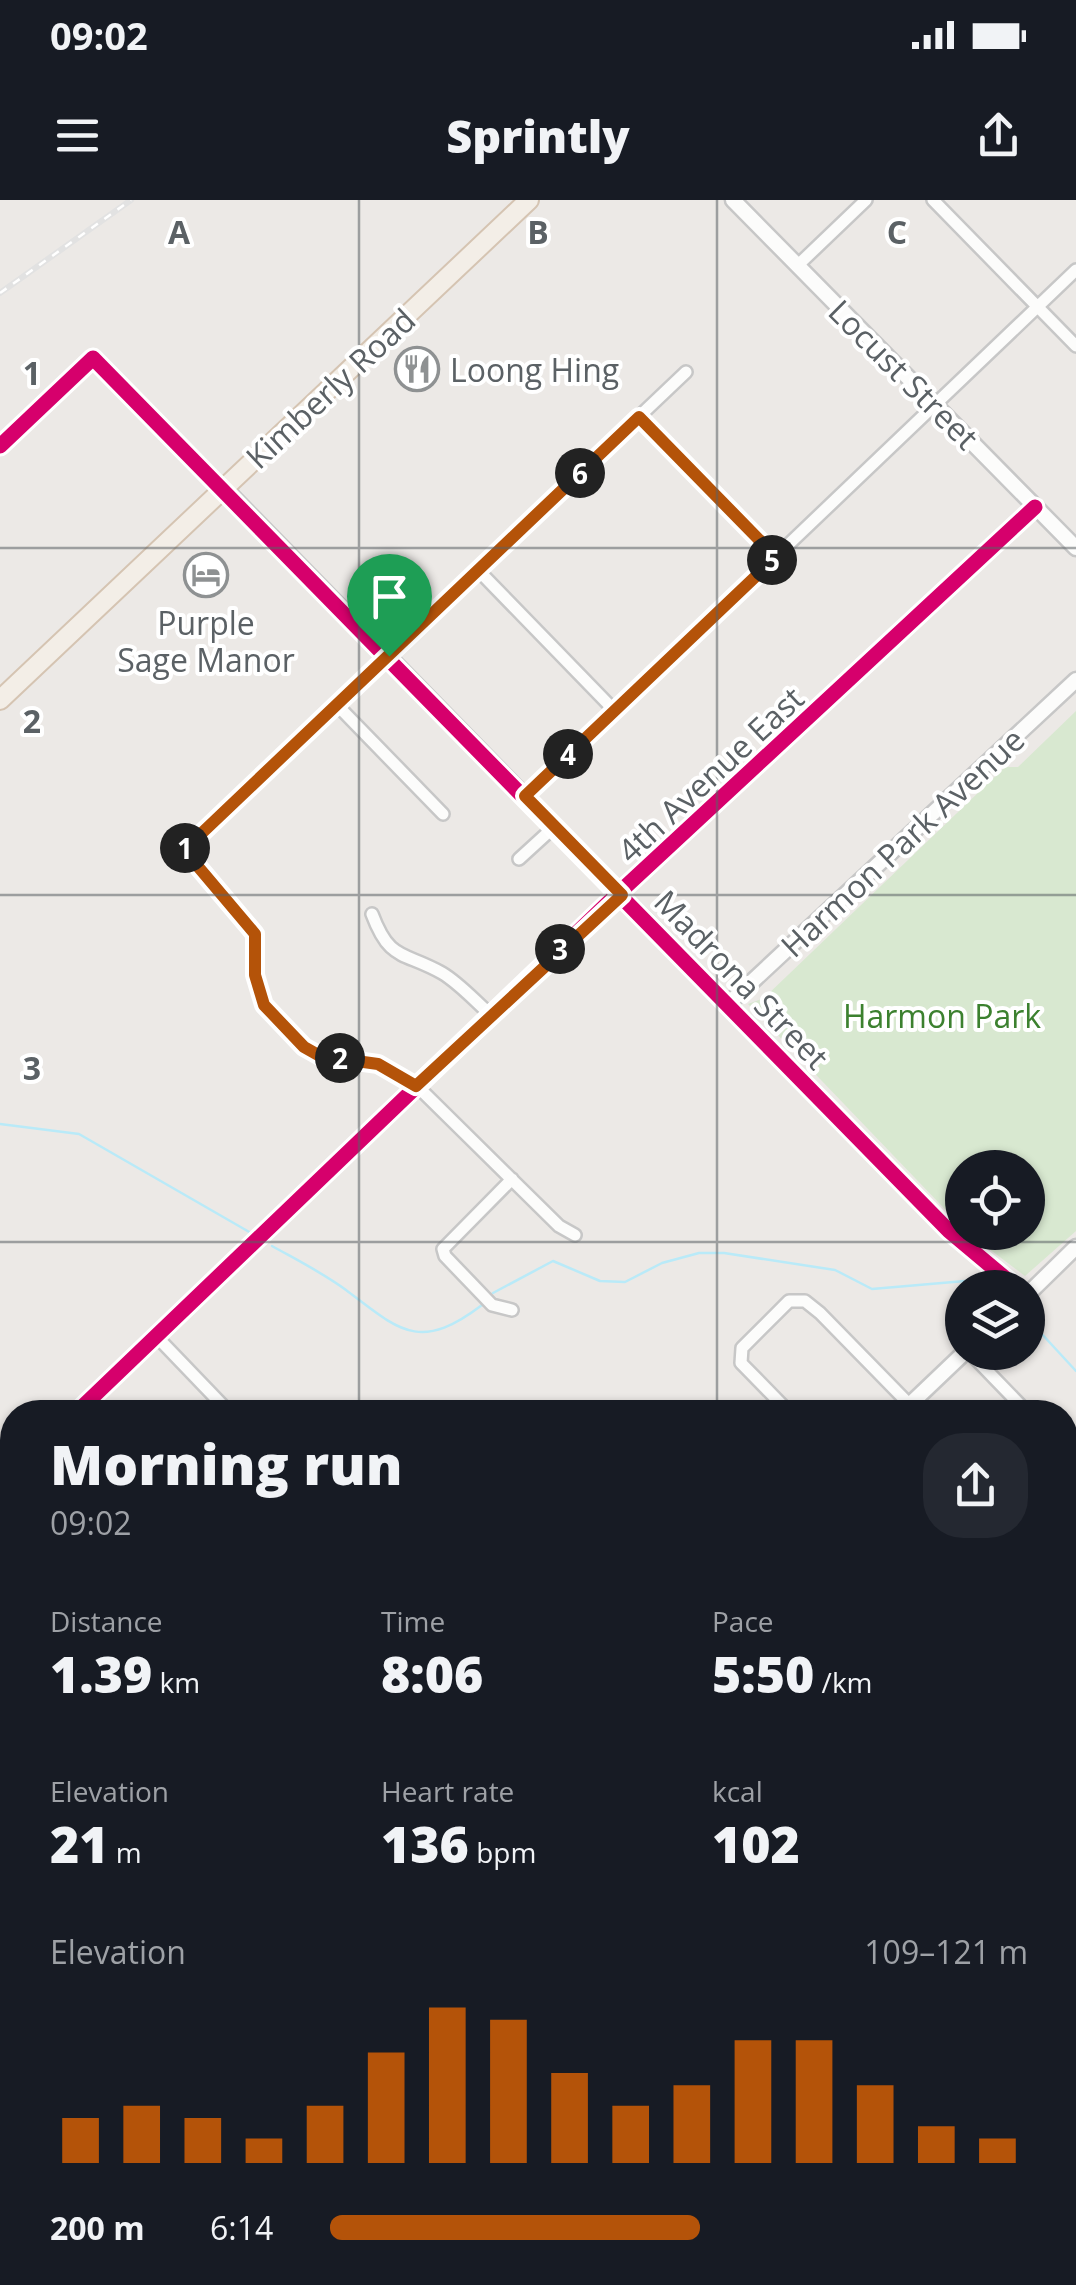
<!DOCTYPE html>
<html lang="en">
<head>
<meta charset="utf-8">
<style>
  :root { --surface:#171b24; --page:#242831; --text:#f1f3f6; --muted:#9ea1a6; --accent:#b45309 }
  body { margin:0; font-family:"Open Sans",sans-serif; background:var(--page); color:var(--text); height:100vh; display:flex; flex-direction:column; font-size:38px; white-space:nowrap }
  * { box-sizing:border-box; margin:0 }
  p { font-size:32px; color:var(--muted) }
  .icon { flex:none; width:55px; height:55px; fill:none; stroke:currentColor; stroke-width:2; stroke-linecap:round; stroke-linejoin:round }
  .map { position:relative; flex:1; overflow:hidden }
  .sheet { position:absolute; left:0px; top:1200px; width:1078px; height:885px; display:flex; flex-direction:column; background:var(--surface); border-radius:40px 40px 0 0; box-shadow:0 2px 8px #0004 }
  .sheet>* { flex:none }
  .controls { position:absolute; left:945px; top:950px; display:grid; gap:20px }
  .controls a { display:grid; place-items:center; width:100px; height:100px; border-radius:50%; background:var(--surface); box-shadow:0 2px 8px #0004; font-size:50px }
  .pin { position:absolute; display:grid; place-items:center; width:85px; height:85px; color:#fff; margin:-102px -42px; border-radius:50% 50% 50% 0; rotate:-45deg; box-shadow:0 0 10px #0007 }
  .pin .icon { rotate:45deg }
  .km { position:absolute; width:50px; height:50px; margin:-25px; border-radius:50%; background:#222; color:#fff; font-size:28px; line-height:50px; text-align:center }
  .round { display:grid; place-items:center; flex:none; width:105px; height:105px; border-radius:40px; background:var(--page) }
  .summary { display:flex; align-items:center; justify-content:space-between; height:170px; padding:0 50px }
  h1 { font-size:55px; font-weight:800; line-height:75px }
  .stats { display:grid; grid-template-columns:repeat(3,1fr); gap:15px; height:170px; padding:10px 50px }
  .stats div { display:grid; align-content:center }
  .stats b { font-size:50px; font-weight:800 }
  .stats small { font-size:28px; font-weight:400 }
  .stats p { font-size:28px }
  .chart { height:280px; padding:20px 50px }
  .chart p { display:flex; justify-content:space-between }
  .chart svg { width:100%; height:180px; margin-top:10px; stroke:var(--accent); stroke-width:6 }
  ul { padding:0 50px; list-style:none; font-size:32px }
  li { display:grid; grid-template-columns:160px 120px 1fr; align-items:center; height:75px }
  li i { height:25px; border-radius:12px; background:var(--accent) }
  .status { display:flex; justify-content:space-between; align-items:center; height:70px; padding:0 50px; background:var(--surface); direction:ltr }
  .status svg { height:28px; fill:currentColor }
  header { display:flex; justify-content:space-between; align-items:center; height:130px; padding:0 50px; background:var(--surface); font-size:45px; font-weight:800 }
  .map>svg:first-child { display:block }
  .education { fill:#ded9d5 }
  .green { fill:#d8e8d0 }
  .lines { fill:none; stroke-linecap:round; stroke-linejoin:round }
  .stream { stroke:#b9eaf8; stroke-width:2.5 }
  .minor-casing { stroke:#c7c7c7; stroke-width:16 }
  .tertiary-casing { stroke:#c7c7c7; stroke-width:19 }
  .secondary-casing { stroke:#c7c7c7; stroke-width:20 }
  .primary-casing { stroke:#d5c4b2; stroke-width:22 }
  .minor { stroke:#fcfcfb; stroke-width:11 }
  .tertiary { stroke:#fcfcfb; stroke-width:14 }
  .secondary { stroke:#fcfcfb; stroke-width:15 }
  .primary { stroke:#f3eee7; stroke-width:18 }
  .rail-casing { stroke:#e2e2e2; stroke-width:6 }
  .rail { stroke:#fff; stroke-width:2.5; stroke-dasharray:8; stroke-linecap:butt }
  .cycleway-casing { stroke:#fff; stroke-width:21 }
  .cycleway { stroke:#d6006c; stroke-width:15 }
  .route-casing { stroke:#fff; stroke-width:20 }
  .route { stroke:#b45309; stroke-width:12 }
  .grid { fill:none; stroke:#5b6165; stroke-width:2.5; stroke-opacity:0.55 }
  .labels { text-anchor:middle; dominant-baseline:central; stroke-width:8; stroke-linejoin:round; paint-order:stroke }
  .poi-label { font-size:32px; fill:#5b6165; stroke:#fff; text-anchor:start }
  .street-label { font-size:32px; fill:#5b6165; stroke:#fff }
  .park-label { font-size:32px; fill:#3c812f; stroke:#fff }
  .grid-label { font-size:32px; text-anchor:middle; font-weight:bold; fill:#5b6165; stroke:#fff; stroke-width:8; stroke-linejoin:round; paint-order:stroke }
</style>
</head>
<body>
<div class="status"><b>09:02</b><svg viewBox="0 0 49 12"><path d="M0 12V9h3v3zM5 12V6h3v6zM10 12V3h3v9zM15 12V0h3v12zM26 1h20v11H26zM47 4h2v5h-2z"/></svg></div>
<header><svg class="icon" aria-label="menu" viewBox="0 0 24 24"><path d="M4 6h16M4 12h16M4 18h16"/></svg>Sprintly<svg class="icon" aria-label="share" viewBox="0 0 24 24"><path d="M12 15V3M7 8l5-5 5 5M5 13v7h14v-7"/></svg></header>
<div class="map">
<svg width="1076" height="2085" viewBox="0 0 1076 2085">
  <rect width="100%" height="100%" fill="#ece9e6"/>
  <path class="education" d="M1076,1260V1541L1065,1529V1270Z
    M0,1703L12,1716V2036L0,2048Z"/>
  <path class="green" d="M1076,511V1031L1025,1076L968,1033L1028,1032V968H962V1027L748,804L764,798L1005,567H1018Z"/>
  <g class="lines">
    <path class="stream" d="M0,924L79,934L251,1033
      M272,1046C297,1060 323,1073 346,1090C399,1130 419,1153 482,1105
      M493,1093L553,1061L600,1081L625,1082L662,1063L699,1053H724L835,1070L872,1089L965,1081L991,1088
      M1028,1119L1076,1171"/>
    <defs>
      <path id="minor" d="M933,0L1076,146
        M797,66L866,0
        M639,217L775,357
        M0,246L93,158L224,288
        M478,370L613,509
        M337,505L443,614
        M525,596L1076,70
        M519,659L554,627
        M372,714C390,762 403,751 442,773C459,783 475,801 491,815
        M575,1035L559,1026L417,886L379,864L320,856L303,847L264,805L255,775V734L184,649L686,172
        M512,1110L492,1105L445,1056L443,1049L512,979
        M157,1137L229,1212
        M969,1152L1027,1212
        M914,1201L925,1212
        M77,1212L609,702L1035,307
        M789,1212L741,1163L742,1148L789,1101H805L820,1113L910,1205
        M1065,1252V1256
        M0,1253L12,1267
        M0,1284L12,1273
        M7,1559L12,1554
        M0,1687L12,1674
        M1065,1843L1076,1832
        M1065,1969L1076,1980
        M0,2065L12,2053
        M617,2072L629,2085
        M766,2072L778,2085
        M956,2072L961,2085
        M552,2085L565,2072
        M728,2085L742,2072"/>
      <path id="tertiary" d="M733,0L1076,348
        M224,288L949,1031L1017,1088
        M728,804L1076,480
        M1028,1094L1076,1047
        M902,1212L965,1152
        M1065,1557L1076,1569"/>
      <path id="secondary" d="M0,1688L12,1702
        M369,2072L381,2085"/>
      <path id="primary" d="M0,500L529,0"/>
    </defs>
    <use href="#minor" class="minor-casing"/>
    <use href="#tertiary" class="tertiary-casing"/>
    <use href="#secondary" class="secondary-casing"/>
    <use href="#primary" class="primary-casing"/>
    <use href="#minor" class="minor"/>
    <use href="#tertiary" class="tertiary"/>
    <use href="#secondary" class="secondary"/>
    <use href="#primary" class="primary"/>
    <defs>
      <path id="rail" d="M0,93L131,0"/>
    </defs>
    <use href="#rail" class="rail-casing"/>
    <use href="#rail" class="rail"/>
    <defs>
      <path id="cycleway" d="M0,246L93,158L949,1031L1017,1088
        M77,1212L609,702L1035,307"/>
    </defs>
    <use href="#cycleway" class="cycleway-casing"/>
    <use href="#cycleway" class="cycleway"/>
  </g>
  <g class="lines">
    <defs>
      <path id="route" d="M639,217L776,357L525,596L622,695L416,886L378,864L320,856L304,847L264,805L255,775V734L184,650Z"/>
    </defs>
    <use href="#route" class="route-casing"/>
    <use href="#route" class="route"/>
  </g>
  <path class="grid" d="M359,0V1212M717,0V1212M0,348H1076M0,695H1076M0,1042H1076M0,1390H12M1065,1390H1076M0,1738H12M1065,1738H1076M359,2072V2085M717,2072V2085"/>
  <defs>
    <symbol id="restaurant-ring" viewBox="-11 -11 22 22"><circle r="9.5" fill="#fff" stroke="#8e9192" stroke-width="1.5"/><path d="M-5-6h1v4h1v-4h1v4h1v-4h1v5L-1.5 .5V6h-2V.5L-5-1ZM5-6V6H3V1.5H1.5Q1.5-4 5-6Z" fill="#8e9192"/></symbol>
    <symbol id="hotel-ring" viewBox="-11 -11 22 22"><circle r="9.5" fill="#fff" stroke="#8e9192" stroke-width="1.5"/><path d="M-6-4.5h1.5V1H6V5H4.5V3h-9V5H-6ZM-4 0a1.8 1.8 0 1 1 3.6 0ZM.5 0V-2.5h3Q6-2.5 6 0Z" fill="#8e9192"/></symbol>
  </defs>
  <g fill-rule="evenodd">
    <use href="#restaurant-ring" x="392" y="144" width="50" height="50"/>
    <use href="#hotel-ring" x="181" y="350" width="50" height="50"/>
  </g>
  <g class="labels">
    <g class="poi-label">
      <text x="450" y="169">Loong Hing</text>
      <text x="206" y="422" text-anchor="middle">Purple<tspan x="206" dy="37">Sage Manor</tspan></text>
    </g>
    <g class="street-label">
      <text transform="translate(904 174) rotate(45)">Locust Street</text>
      <text transform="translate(330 188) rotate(-43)">Kimberly Road</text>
      <text transform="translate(710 574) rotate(-43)">4th Avenue East</text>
      <text transform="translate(902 642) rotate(-43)">Harmon Park Avenue</text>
      <text transform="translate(742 779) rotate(46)">Madrona Street</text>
    </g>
    <g class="park-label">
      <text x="942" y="815">Harmon Park</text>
    </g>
  </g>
  <g class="grid-label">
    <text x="179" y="44">A</text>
    <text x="538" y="44">B</text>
    <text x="897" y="44">C</text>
    <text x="32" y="185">1</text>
    <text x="32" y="533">2</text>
    <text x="32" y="880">3</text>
  </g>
</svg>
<div class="controls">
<a><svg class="icon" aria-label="locate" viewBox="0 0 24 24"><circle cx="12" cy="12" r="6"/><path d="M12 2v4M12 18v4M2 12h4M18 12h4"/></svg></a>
<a><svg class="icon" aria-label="layers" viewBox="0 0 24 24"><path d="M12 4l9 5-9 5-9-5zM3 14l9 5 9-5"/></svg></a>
</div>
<div class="pin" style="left:389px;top:456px;background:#1e9e55"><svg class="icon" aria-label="arrive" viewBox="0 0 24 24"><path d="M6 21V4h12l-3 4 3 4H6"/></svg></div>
<b class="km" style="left:185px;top:648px">1</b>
<b class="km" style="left:340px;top:858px">2</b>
<b class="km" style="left:560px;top:749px">3</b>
<b class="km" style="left:568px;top:554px">4</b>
<b class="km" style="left:772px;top:360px">5</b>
<b class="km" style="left:580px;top:273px">6</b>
<section class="sheet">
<div class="summary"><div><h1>Morning run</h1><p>09:02</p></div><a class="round"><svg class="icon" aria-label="share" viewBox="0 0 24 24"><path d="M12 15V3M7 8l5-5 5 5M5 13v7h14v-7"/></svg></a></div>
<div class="stats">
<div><p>Distance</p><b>1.39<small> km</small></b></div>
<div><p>Time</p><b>8:06</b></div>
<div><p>Pace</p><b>5:50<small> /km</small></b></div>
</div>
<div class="stats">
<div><p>Elevation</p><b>21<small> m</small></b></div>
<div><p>Heart rate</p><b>136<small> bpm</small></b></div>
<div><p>kcal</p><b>102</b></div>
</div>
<div class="chart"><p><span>Elevation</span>109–121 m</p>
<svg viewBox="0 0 160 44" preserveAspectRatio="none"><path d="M5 44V33M15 44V30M25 44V33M35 44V38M45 44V30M55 44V17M65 44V6M75 44V9M85 44V22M95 44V30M105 44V25M115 44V14M125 44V14M135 44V25M145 44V35M155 44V38"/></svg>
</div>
<ul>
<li><b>200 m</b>6:14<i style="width:53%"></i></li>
</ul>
</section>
</div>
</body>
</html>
